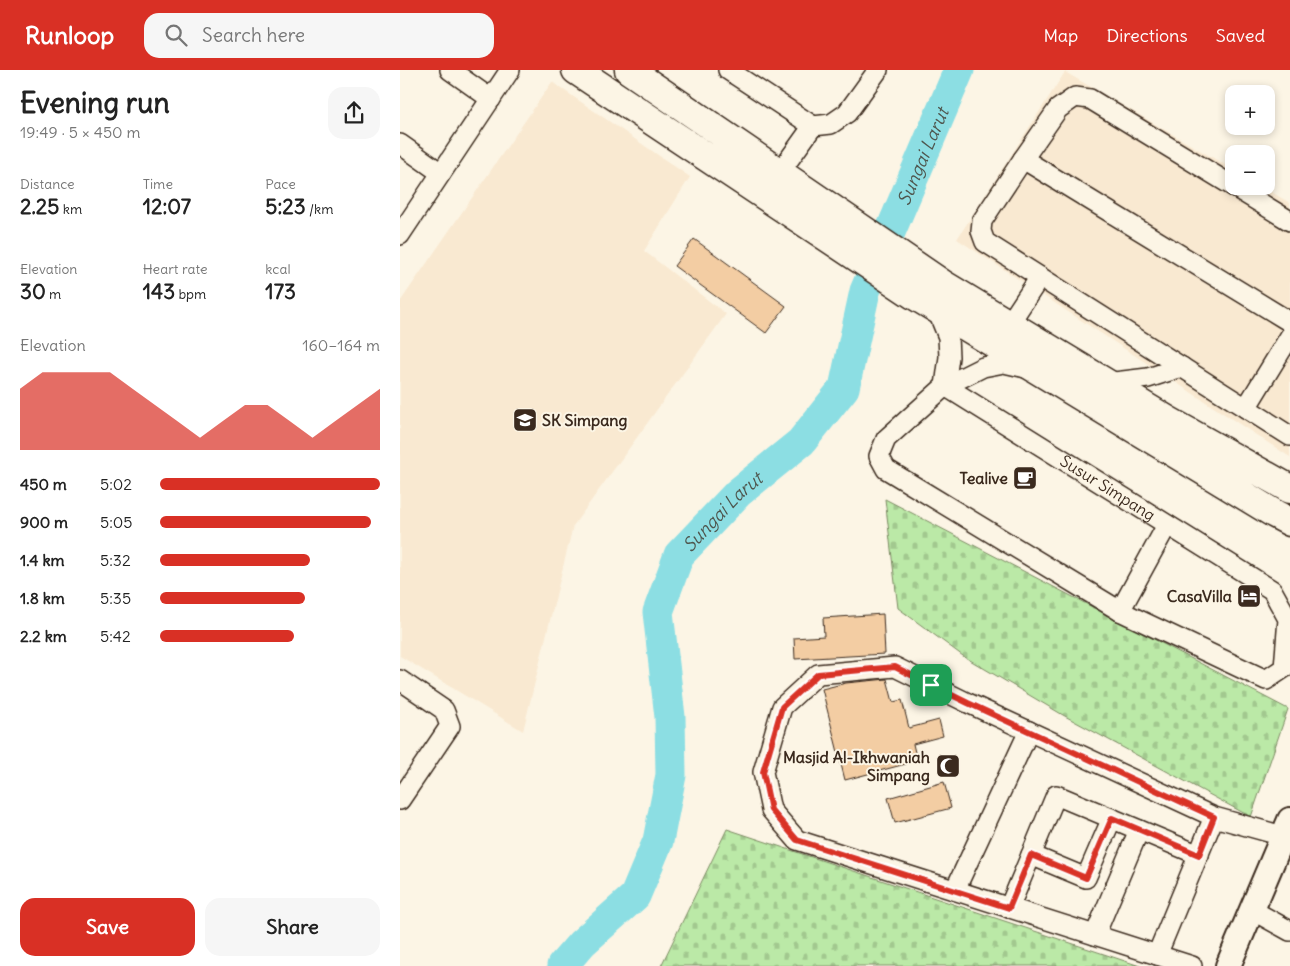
<!DOCTYPE html>
<html lang="en">
<head>
<meta charset="utf-8">
<style>
  :root { --surface:#fff; --page:#f6f6f6; --text:#222; --muted:#767676; --accent:#d93025 }
  body { margin:0; font-family:Delius,sans-serif; background:var(--page); color:var(--text); height:100vh; display:flex; flex-direction:column; font-size:19px; white-space:nowrap }
  * { box-sizing:border-box; margin:0 }
  p { font-size:16px; color:var(--muted) }
  .icon { flex:none; width:28px; height:28px; fill:none; stroke:currentColor; stroke-width:2; stroke-linecap:round; stroke-linejoin:round }
  .map { position:relative; flex:1; overflow:hidden }
  .drawer { display:flex; flex-direction:column; background:var(--surface); width:400px }
  .drawer>* { flex:none }
  .tools { position:absolute; left:825px; top:15px; display:grid; gap:10px }
  .tools a { display:grid; place-items:center; width:50px; height:50px; border-radius:10px; background:var(--surface); box-shadow:0 2px 8px #0003; font-size:25px }
  .pin { position:absolute; display:grid; place-items:center; width:42px; height:42px; color:#fff; margin:-21px; border-radius:10px; box-shadow:0 2px 8px #0006 }
  .round { display:grid; place-items:center; flex:none; width:52px; height:52px; border-radius:15px; background:var(--page) }
  .headline { display:flex; align-items:center; justify-content:space-between; height:85px; padding:0 20px }
  h1 { font-size:28px; font-weight:700; line-height:38px }
  .metrics { display:grid; grid-template-columns:repeat(3,1fr); gap:8px; height:85px; padding:5px 20px }
  .metrics div { display:grid; align-content:center }
  .metrics b { font-size:21px; font-weight:700 }
  .metrics small { font-size:14px; font-weight:400 }
  .metrics p { font-size:14px }
  .chart { height:140px; padding:10px 20px }
  .chart p { display:flex; justify-content:space-between }
  .chart svg { width:100%; height:90px; margin-top:5px; fill:var(--accent); opacity:.7 }
  .cta { display:flex; gap:10px; margin-top:auto; padding:10px 20px }
  .cta a { flex:1; height:58px; border-radius:15px; background:var(--accent); color:#fff; font-size:20px; font-weight:700; line-height:58px; text-align:center }
  .cta a+a { background:var(--page); color:var(--text) }
  ul { padding:0 20px; list-style:none; font-size:16px }
  li { display:grid; grid-template-columns:80px 60px 1fr; align-items:center; height:38px }
  li i { height:12px; border-radius:6px; background:var(--accent) }
  header { display:flex; align-items:center; gap:30px; box-sizing:border-box; height:70px; padding:0 25px; background:var(--accent); color:#fff }
  header strong { font-size:24px }
  nav { display:flex; gap:28px; margin-inline-start:auto; font-size:18px }
  .search { width:350px; height:45px; background:var(--page); display:flex; align-items:center; gap:12px; box-sizing:border-box; padding:0 18px; border-radius:15px; color:var(--muted); font-size:19px }
  main { display:flex; flex:1; min-height:0 }
  .map>svg:first-child { display:block }
  .built { fill:#f9e9d1 }
  .cemetery { fill:url(#cemetery-stones); stroke:#7b8a62 }
  .lines { fill:none; stroke-linecap:round; stroke-linejoin:round }
  .river { stroke:#8cdee3; stroke-width:31 }
  .building { fill:#f3cda3; stroke:#3b2a1e }
  .minor-casing { stroke:#3b2a1e; stroke-width:22 }
  .major-casing { stroke:#3b2a1e; stroke-width:28 }
  .highway-casing { stroke:#3b2a1e; stroke-width:31 }
  .minor { stroke:#fcf5e5; stroke-width:19 }
  .major { stroke:#fcf5e5; stroke-width:24 }
  .highway { stroke:#fcf5e5; stroke-width:28 }
  .route-casing { stroke:#fff; stroke-width:10 }
  .route { stroke:#d93025; stroke-width:6 }
  .labels { text-anchor:middle; dominant-baseline:central; stroke-width:4; stroke-linejoin:round; paint-order:stroke }
  .poi-label { font-size:16px; font-weight:bold; fill:#3b2a1e; stroke:#fcf5e5; text-anchor:end }
  .street-label { font-size:16px; fill:#3b2a1e; stroke:#fcf5e5 }
  .water-label { font-size:18px; font-style:italic; fill:#4f574f; stroke:#fcf5e5 }
</style>
</head>
<body>
<header>
<strong>Runloop</strong>
<div class="search"><svg class="icon" aria-label="search" viewBox="0 0 24 24"><circle cx="10" cy="10" r="6"/><path d="M15 15l6 6"/></svg>Search here</div>
<nav><a>Map</a><a>Directions</a><a>Saved</a></nav>
</header>
<main>
<section class="drawer">
<div class="headline"><div><h1>Evening run</h1><p>19:49 · 5 × 450 m</p></div><a class="round"><svg class="icon" aria-label="share" viewBox="0 0 24 24"><path d="M12 15V3M7 8l5-5 5 5M5 13v7h14v-7"/></svg></a></div>
<div class="metrics">
<div><p>Distance</p><b>2.25<small> km</small></b></div>
<div><p>Time</p><b>12:07</b></div>
<div><p>Pace</p><b>5:23<small> /km</small></b></div>
</div>
<div class="metrics">
<div><p>Elevation</p><b>30<small> m</small></b></div>
<div><p>Heart rate</p><b>143<small> bpm</small></b></div>
<div><p>kcal</p><b>173</b></div>
</div>
<div class="chart"><p><span>Elevation</span>160–164 m</p>
<svg viewBox="0 0 160 44" preserveAspectRatio="none"><path d="M0 44V14L10 6L20 6L30 6L40 6L50 14L60 22L70 30L80 38L90 30L100 22L110 22L120 30L130 38L140 30L150 22L160 14V44z"/></svg>
</div>
<ul>
<li><b>450 m</b>5:02<i style="width:100%"></i></li>
<li><b>900 m</b>5:05<i style="width:96%"></i></li>
<li><b>1.4 km</b>5:32<i style="width:68%"></i></li>
<li><b>1.8 km</b>5:35<i style="width:66%"></i></li>
<li><b>2.2 km</b>5:42<i style="width:61%"></i></li>
</ul>
<div class="cta"><a>Save</a><a>Share</a></div>
</section>
<div class="map">
<svg width="890" height="896" viewBox="0 0 890 896">
  <defs>
    <pattern id="cemetery-stones" width="16" height="16" patternUnits="userSpaceOnUse" patternTransform="scale(1.25)"><rect width="16" height="16" fill="#bbe9a7"/><path d="M2 7V4a2 2 0 0 1 4 0v3zM10 15v-3a2 2 0 0 1 4 0v3z" fill="#a2c88f"/></pattern>
  </defs>
  <rect width="100%" height="100%" fill="#fcf5e5"/>
  <filter id="ink" filterUnits="userSpaceOnUse"><feTurbulence type="fractalNoise" baseFrequency=".02" numOctaves="2"/><feDisplacementMap in="SourceGraphic" scale="10" xChannelSelector="R" yChannelSelector="G"/><feConvolveMatrix kernelMatrix="1 2 1 2 8 2 1 2 1" color-interpolation-filters="sRGB"/></filter>
  <g filter="url(#ink)">
    <path class="built" d="M665,2L834,100V116H861L890,133V387L557,169Z
      M152,12L290,107L244,181L326,244L173,456L123,661L0,586V232Z"/>
    <path class="cemetery" d="M485,429L888,639L851,747L663,645L563,586L498,538Z
      M327,759L740,896H261Z"/>
    <g class="lines">
      <path class="river" id="s1" d="M162,896L182,873L235,826L258,771L271,705L270,647L258,542L279,485L338,423L401,372L444,318L465,221L559,0"/>
    </g>
    <path class="building" d="M294,169L386,236L366,263L274,196Z
      M483,544L485,584L395,589L394,568L424,566L423,548Z
      M487,609L493,632L502,630L509,658L539,650L543,666L513,674L517,691L445,710L422,619L446,613Z
      M544,712L551,738L495,753L488,728Z"/>
    <g class="lines">
      <defs>
        <g id="minor">
          <path d="M50,0L91,29"/>
          <path d="M328,0L413,56L431,54L447,43L478,0"/>
          <path d="M0,74L41,103"/>
          <path d="M623,89L890,252"/>
          <path d="M380,102L413,56"/>
          <path d="M890,151L690,29L675,27L658,39L623,89L582,151L581,161L585,172L890,366"/>
          <path d="M0,165L110,0"/>
          <path d="M537,240L548,267L549,287L545,316"/>
          <path d="M609,254L640,207"/>
          <path d="M706,313L748,308L782,297"/>
          <path id="s2" d="M545,316L872,520L888,549L884,598L866,610L720,541L486,399L479,386L486,369L545,316L583,297L604,293L626,298"/>
          <path d="M846,338L890,266"/>
          <path d="M720,541L767,455"/>
          <path d="M0,610L44,640L50,656L0,730"/>
          <path d="M631,785L686,808L712,748"/>
          <path d="M555,820L629,661"/>
          <path d="M609,838L656,725L799,785"/>
          <path d="M852,840L890,861"/>
          <path d="M695,865L739,760"/>
          <path d="M757,885L814,747"/>
          <path d="M792,896L397,770L371,740L363,702L382,637L418,604L495,597L568,633L814,747L883,766"/>
        </g>
        <path id="major" d="M828,896L890,750"/>
        <path id="highway" d="M176,0L514,225L875,444L890,452
          M229,0L544,215L769,351L890,419"/>
      </defs>
      <use href="#minor" class="minor-casing"/>
      <use href="#major" class="major-casing"/>
      <use href="#highway" class="highway-casing"/>
      <use href="#minor" class="minor"/>
      <use href="#major" class="major"/>
      <use href="#highway" class="highway"/>
    </g>
  </g>
  <g class="lines" filter="url(#ink)">
    <defs>
      <path id="route" d="M495,597L568,633L814,747L799,785L712,748L686,808L631,785L609,838L397,770L371,740L363,702L382,637L418,604Z"/>
    </defs>
    <use href="#route" class="route-casing"/>
    <use href="#route" class="route"/>
  </g>
  <defs>
    <symbol id="school-square" viewBox="-11 -11 22 22"><rect x="-9" y="-9" width="18" height="18" rx="4" fill="#3b2a1e" stroke="#fcf5e5"/><path d="M0-5L7-2L0 1L-7-2ZM-4 1L0 2.5L4 1V4Q0 6-4 4Z" fill="#fff"/></symbol>
    <symbol id="cafe-square" viewBox="-11 -11 22 22"><rect x="-9" y="-9" width="18" height="18" rx="4" fill="#3b2a1e" stroke="#fcf5e5"/><path d="M-5.5-4.5H6V0H3Q3 3.5 0 3.5H-2.5Q-5.5 3.5-5.5 0ZM3-3.2v2h1.7v-2ZM-6 4.5H4V6H-6Z" fill="#fff"/></symbol>
    <symbol id="hotel-square" viewBox="-11 -11 22 22"><rect x="-9" y="-9" width="18" height="18" rx="4" fill="#3b2a1e" stroke="#fcf5e5"/><path d="M-6-4.5h1.5V1H6V5H4.5V3h-9V5H-6ZM-4 0a1.8 1.8 0 1 1 3.6 0ZM.5 0V-2.5h3Q6-2.5 6 0Z" fill="#fff"/></symbol>
    <symbol id="mosque-square" viewBox="-11 -11 22 22"><rect x="-9" y="-9" width="18" height="18" rx="4" fill="#3b2a1e" stroke="#fcf5e5"/><path d="M3.5-4.9A6 6 0 1 0 3.5 4.9A5 5 0 1 1 3.5-4.9Z" fill="#fff"/></symbol>
  </defs>
  <g fill-rule="evenodd">
    <use href="#school-square" x="111" y="336" width="28" height="28"/>
    <use href="#cafe-square" x="611" y="394" width="28" height="28"/>
    <use href="#hotel-square" x="835" y="512" width="28" height="28"/>
    <use href="#mosque-square" x="534" y="682" width="28" height="28"/>
  </g>
  <g class="labels">
    <g class="poi-label">
      <text x="142" y="350" text-anchor="start">SK Simpang</text>
      <text x="608" y="408">Tealive</text>
      <text x="832" y="526">CasaVilla</text>
      <text x="530" y="687">Masjid Al-Ikhwaniah<tspan x="530" dy="18">Simpang</tspan></text>
    </g>
    <g class="street-label">
      <text stroke="none"><textPath href="#s2" startOffset="192">Susur Simpang</textPath></text>
    </g>
    <g class="water-label">
      <text stroke="none"><textPath href="#s1" startOffset="934">Sungai Larut</textPath></text>
      <text stroke="none"><textPath href="#s1" startOffset="514">Sungai Larut</textPath></text>
    </g>
  </g>
</svg>
<div class="tools">
<a>+</a>
<a>−</a>
</div>
<div class="pin" style="left:531px;top:615px;background:#1e9e55"><svg class="icon" aria-label="arrive" viewBox="0 0 24 24"><path d="M6 21V4h12l-3 4 3 4H6"/></svg></div>
</div>
</main>
</body>
</html>
